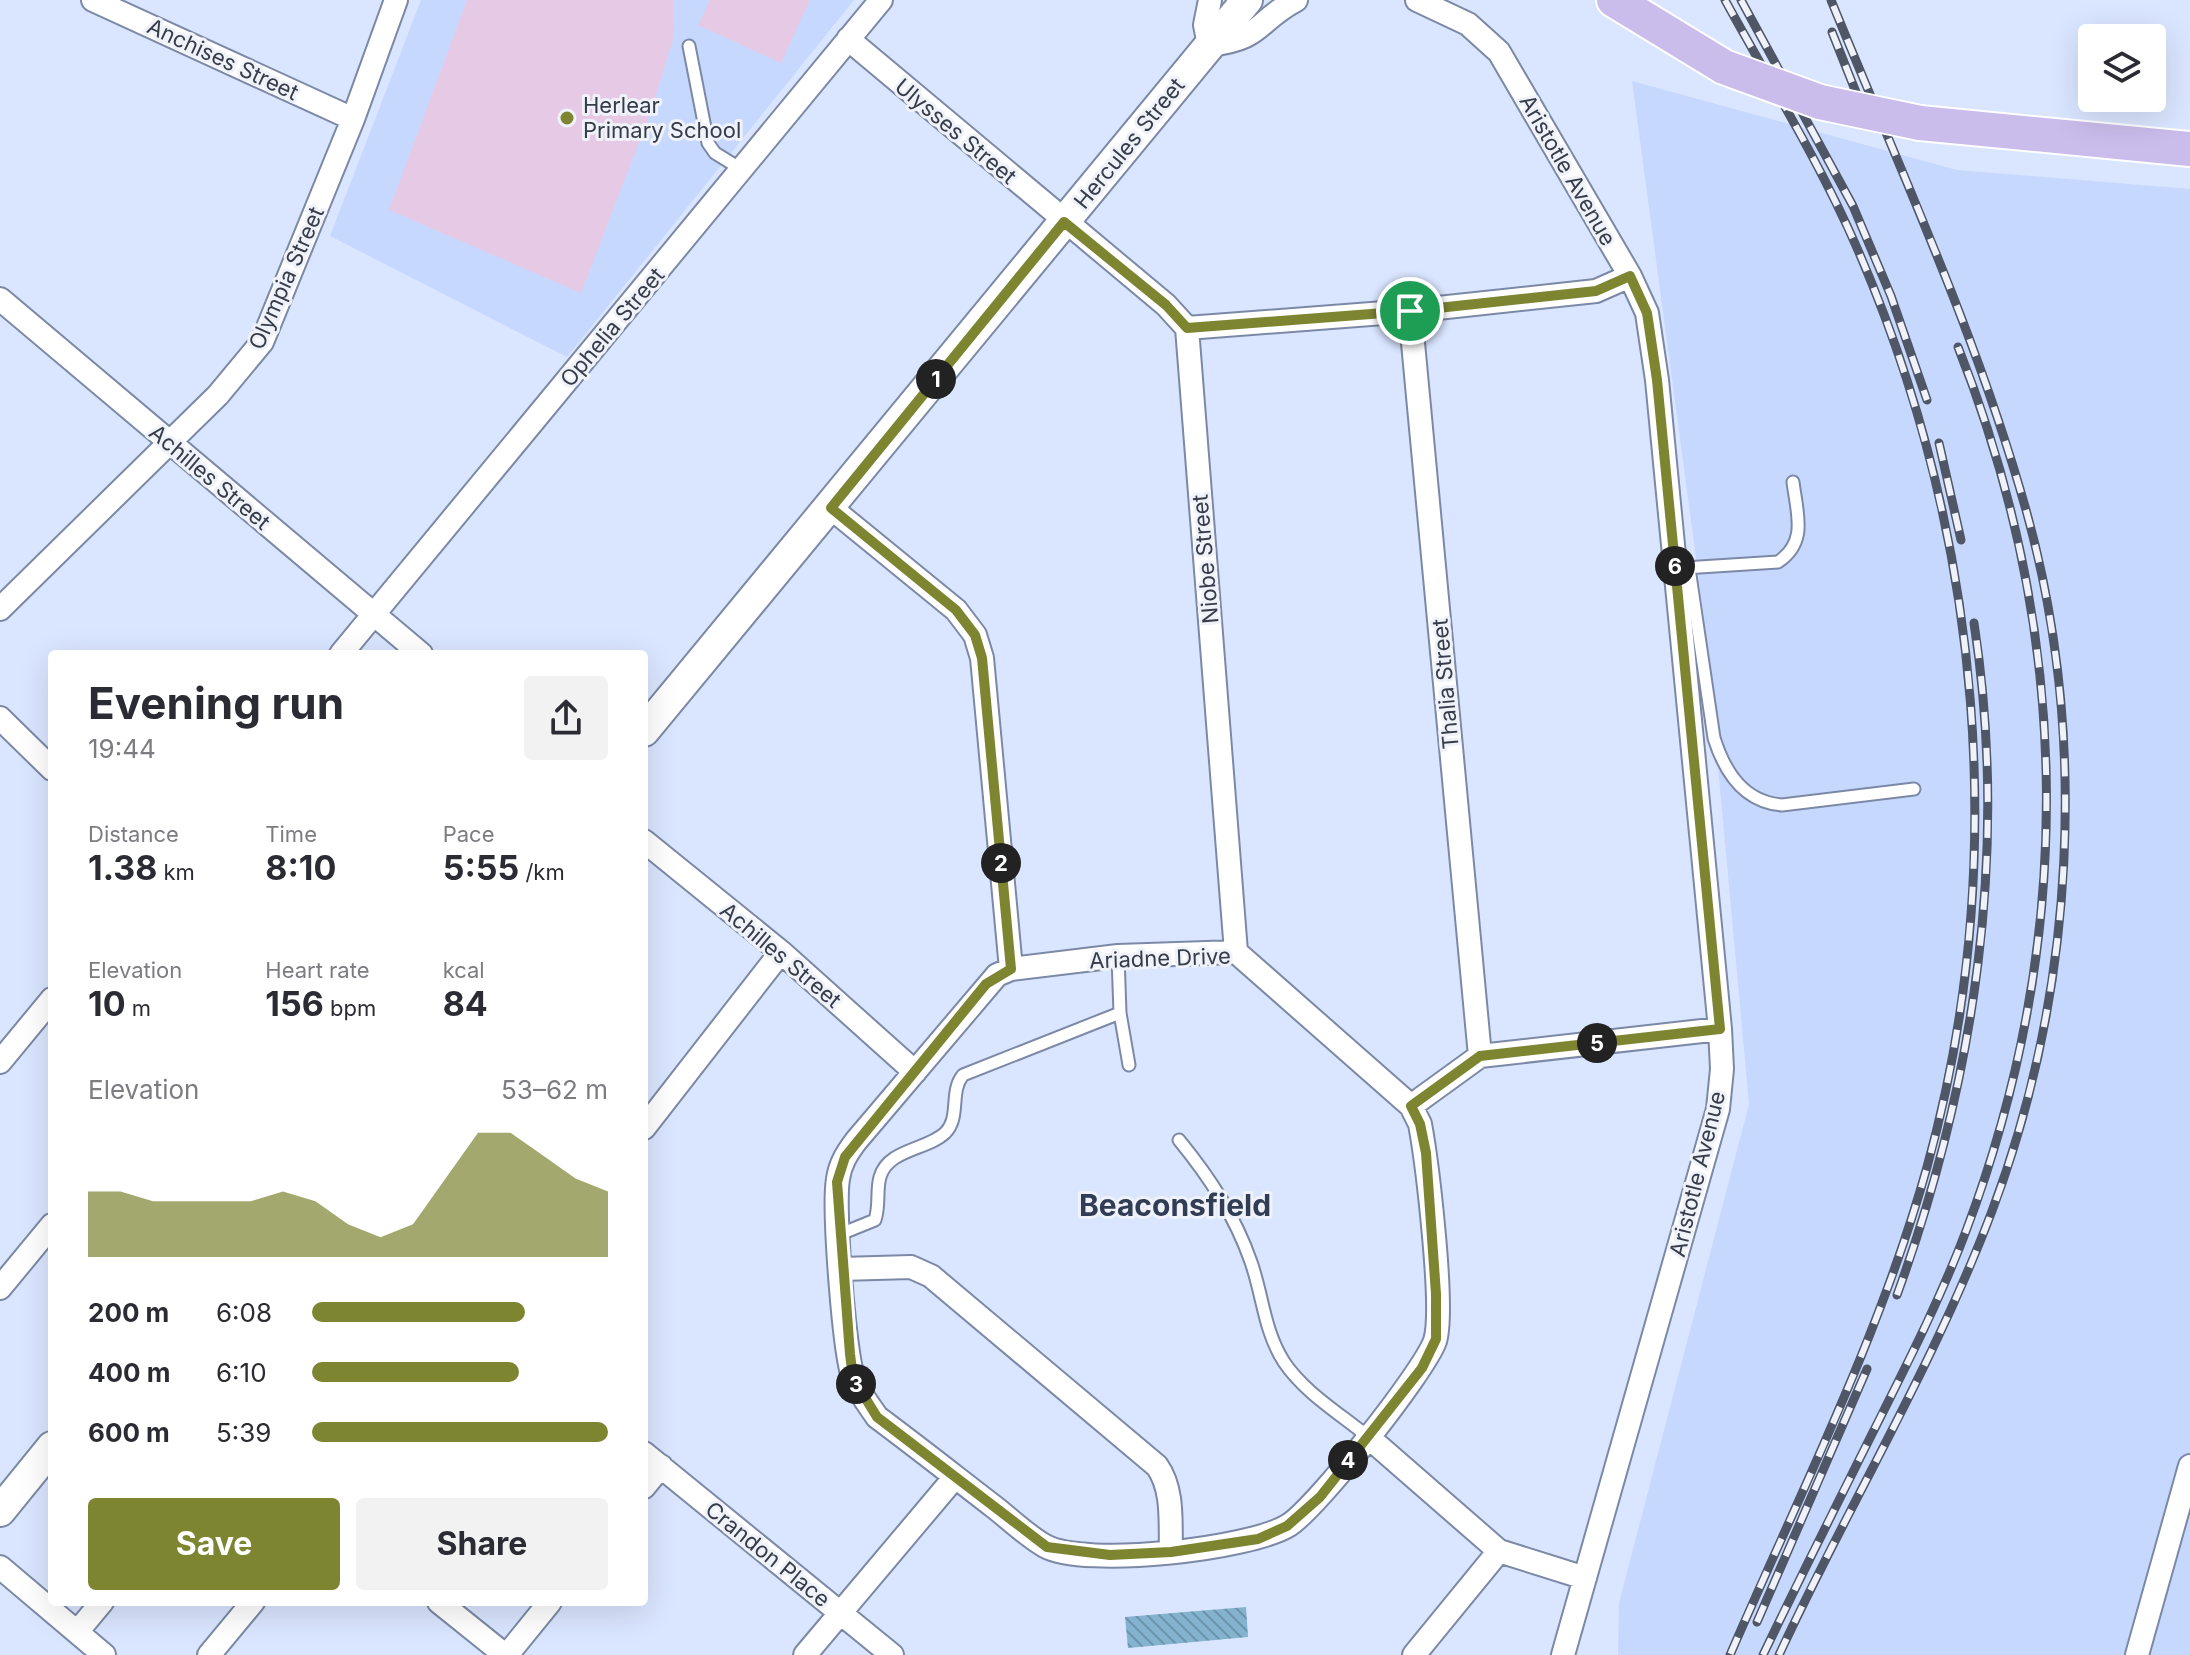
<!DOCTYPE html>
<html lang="en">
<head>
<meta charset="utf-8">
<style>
  :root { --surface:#fff; --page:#f2f2f3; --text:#2b2b33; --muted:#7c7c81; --accent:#7d8531 }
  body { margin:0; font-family:Inter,sans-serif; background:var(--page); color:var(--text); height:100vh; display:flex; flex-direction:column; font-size:30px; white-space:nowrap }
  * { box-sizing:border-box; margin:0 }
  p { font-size:26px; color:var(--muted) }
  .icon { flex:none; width:44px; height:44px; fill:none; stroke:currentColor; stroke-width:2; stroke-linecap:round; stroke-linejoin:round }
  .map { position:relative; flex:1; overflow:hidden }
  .side { position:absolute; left:48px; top:650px; width:600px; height:956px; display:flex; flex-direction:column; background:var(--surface); border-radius:8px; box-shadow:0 8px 32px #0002 }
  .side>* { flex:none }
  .controls { position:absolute; left:2078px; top:24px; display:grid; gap:16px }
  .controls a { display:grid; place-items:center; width:88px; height:88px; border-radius:8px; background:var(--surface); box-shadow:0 8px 32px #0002; font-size:40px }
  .pin { position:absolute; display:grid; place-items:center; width:68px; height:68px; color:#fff; margin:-34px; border:4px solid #fff; border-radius:50%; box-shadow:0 2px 8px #0007 }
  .km { position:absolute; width:40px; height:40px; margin:-20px; border-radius:50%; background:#222; color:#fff; font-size:22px; line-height:40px; text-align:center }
  .round { display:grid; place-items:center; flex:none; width:84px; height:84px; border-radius:8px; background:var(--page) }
  .head { display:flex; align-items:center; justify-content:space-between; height:136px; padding:0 40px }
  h1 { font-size:44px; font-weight:700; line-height:60px }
  .figures { display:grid; grid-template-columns:repeat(3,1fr); gap:12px; height:136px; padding:8px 40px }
  .figures div { display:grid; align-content:center }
  .figures b { font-size:34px; font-weight:700 }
  .figures small { font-size:22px; font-weight:400 }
  .figures p { font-size:22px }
  .chart { height:224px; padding:16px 40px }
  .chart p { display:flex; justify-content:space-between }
  .chart svg { width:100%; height:144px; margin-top:8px; fill:var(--accent); opacity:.7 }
  .button { display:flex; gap:16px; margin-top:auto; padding:16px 40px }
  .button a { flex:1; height:92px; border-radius:8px; background:var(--accent); color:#fff; font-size:32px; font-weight:700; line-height:92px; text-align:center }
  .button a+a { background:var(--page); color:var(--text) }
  ul { padding:0 40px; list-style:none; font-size:26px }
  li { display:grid; grid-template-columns:128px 96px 1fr; align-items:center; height:60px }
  li i { height:20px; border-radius:10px; background:var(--accent) }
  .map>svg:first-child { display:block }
  .built { fill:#c7d8ff }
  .pitch { fill:#e6c9e5 }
  .building { fill:url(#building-back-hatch) }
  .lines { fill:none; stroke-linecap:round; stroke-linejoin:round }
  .lane-casing { stroke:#7c89a6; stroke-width:15 }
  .street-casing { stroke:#7c89a6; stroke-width:26 }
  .secondary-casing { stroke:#7c89a6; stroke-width:34 }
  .primary-casing { stroke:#fff; stroke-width:38 }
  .lane { stroke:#fff; stroke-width:11 }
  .street { stroke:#fff; stroke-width:22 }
  .secondary { stroke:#fff; stroke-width:30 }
  .primary { stroke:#cabceb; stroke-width:34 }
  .rail-casing { stroke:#4f5665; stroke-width:9 }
  .rail { stroke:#eff2f9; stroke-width:6; stroke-dasharray:18; stroke-linecap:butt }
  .primary-bridge-casing { stroke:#fff; stroke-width:38; stroke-linecap:butt }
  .primary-bridge { stroke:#cabceb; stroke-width:34 }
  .route-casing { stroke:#fff; stroke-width:16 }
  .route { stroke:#7d8531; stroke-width:10 }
  .poi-dot { fill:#7d8531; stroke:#eff2f9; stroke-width:3 }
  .labels { text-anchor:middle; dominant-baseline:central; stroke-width:6; stroke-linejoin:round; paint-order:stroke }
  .street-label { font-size:22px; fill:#363c49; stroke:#eff2f9 }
  .poi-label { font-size:22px; fill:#363c49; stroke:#eff2f9; text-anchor:start }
  .district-label { font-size:30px; font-weight:bold; fill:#313c55; stroke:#eff2f9 }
</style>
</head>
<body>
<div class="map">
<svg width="2190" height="1655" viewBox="0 0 2190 1655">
  <defs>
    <pattern id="building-back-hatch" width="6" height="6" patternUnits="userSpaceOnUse" patternTransform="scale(2)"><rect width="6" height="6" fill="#84b3d0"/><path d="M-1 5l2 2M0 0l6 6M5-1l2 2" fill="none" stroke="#6d93ab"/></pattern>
  </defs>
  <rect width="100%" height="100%" fill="#dae5ff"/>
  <path class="built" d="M421,0H854L567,357L330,236Z
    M1632,81L1957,170L2190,189V1655H1618L1619,1603L1749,1104L1705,625Z"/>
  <path class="pitch" d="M467,0H673L674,36L651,111L581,293L389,210Z
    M710,0H810L781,63L698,25Z"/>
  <path class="building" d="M1246,1607L1248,1637L1128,1648L1125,1617Z"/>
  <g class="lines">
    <defs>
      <path id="lane" d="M689,46L708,143L715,153L741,169
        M1684,568L1778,562C1808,542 1797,514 1793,482
        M1689,568L1714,738C1725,773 1744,802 1782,805L1914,789
        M1120,1013L1129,1065
        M1179,1140C1210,1178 1235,1216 1251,1262C1263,1296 1264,1331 1284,1362C1304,1392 1339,1413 1367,1436
        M838,1235L875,1220C880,1205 876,1191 880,1177C888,1149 927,1150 945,1133C961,1117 949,1092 963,1075L1120,1013L1118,956"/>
      <path id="street" d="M93,0L353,119
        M1210,0L1205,25L1209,45C1263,39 1255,22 1296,0
        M1417,0L1468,24L1499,52L1630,276L1647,313L1657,380L1720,1029L1722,1069L1718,1109L1563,1655
        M848,39L1166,305L1187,328L1236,952
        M0,299L421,654
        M1410,311L1480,1056
        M1187,328L1410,311L1596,291L1630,276
        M831,508L956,610L975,635L982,658L1011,969
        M0,609L218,395L262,342L353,119L396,0
        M341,654L881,0
        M0,718L52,769
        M644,841L781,952L915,1072
        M1236,952L1411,1106L1420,1124C1427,1162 1445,1309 1435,1341C1424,1372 1317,1507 1289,1525C1251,1549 1085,1568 1045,1546C1027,1536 1010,1519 993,1506C954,1476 916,1446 877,1417C869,1405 860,1394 854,1380C844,1355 833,1207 838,1179C840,1164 847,1153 856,1141L997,975L1011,969L1118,956Z
        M0,1062L52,999
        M1411,1106L1480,1056L1720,1029
        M644,1128L781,952
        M841,1269L911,1267L931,1276L1157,1466C1174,1490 1170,1523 1171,1552
        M0,1288L52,1225
        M1367,1436L1499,1551L1585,1578
        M644,1453L892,1655
        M644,1487L661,1466
        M0,1567L104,1655
        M439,1602L505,1655
        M77,1632L102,1602
        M209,1655L253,1602
        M507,1655L550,1602
        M805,1655L955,1477
        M1414,1655L1499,1551
        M2137,1655L2190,1466"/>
      <path id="secondary" d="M644,731L1247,0
        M0,1511L52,1447"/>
      <path id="primary" d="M1614,0L1724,67
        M1920,123L2190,149"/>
    </defs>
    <use href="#lane" class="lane-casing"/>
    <use href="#street" class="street-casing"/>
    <use href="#secondary" class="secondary-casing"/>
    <use href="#primary" class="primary-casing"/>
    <use href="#lane" class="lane"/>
    <use href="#street" class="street"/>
    <use href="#secondary" class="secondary"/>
    <use href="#primary" class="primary"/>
    <defs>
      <path id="rail" d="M1725,0C1770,82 1820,163 1857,248C1982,535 2011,864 1927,1167C1880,1336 1799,1495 1730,1655
        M1741,0L1853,206L1891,296L1927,400
        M1832,32L1869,125
        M1939,443L1961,540
        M1897,1295C1975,1080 2009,851 1974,623
        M1757,1622L1867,1369
        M1763,1655C1799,1580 1836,1506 1873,1432C1906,1366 1940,1300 1966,1231C2076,940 2073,637 1958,347
        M1779,1655C1848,1506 1934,1365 1992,1211C2075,991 2089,736 2026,510C1977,335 1899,168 1831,0"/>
    </defs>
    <use href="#rail" class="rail-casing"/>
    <use href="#rail" class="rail"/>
    <defs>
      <path id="primary-bridge" d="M1724,67L1820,102L1920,123"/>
    </defs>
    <use href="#primary-bridge" class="primary-bridge-casing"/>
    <use href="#primary-bridge" class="primary-bridge"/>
  </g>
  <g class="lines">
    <defs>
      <path id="route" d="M1064,222L1166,305L1187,328L1410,311L1596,291L1630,276L1647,313L1657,380L1720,1029L1480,1056L1411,1106L1420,1124L1426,1153L1436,1294V1339L1422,1368L1320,1497L1287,1526L1258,1539L1171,1552L1110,1555L1047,1547L877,1417L853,1378L850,1354L837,1182L845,1157L986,984L1011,969L982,658L975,635L956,610L831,508Z"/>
    </defs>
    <use href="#route" class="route-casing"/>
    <use href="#route" class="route"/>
  </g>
  <circle class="poi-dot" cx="567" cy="118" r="8"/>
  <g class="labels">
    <g class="street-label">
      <text transform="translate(223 59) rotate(25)">Anchises Street</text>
      <text transform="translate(956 131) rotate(40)">Ulysses Street</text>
      <text transform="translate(1129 143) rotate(-51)">Hercules Street</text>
      <text transform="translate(1568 170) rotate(60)">Aristotle Avenue</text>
      <text transform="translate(286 278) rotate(-66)">Olympia Street</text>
      <text transform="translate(612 327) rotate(-50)">Ophelia Street</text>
      <text transform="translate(210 477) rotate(40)">Achilles Street</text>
      <text transform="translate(1205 559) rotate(-95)">Niobe Street</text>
      <text transform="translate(1445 684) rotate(-95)">Thalia Street</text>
      <text transform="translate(781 955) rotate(40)">Achilles Street</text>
      <text transform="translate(1160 958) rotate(-2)">Ariadne Drive</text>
      <text transform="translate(1697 1174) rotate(-76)">Aristotle Avenue</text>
      <text transform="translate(768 1554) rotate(39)">Crandon Place</text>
    </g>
    <g class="poi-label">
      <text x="583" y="105">Herlear<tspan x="583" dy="25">Primary School</tspan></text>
    </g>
    <g class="district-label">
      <text x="1175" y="1205">Beaconsfield</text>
    </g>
  </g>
</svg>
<div class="controls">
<a><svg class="icon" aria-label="layers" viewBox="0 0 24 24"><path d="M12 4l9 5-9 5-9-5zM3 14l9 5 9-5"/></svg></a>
</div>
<div class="pin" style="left:1410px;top:311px;background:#1e9e55"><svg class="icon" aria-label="arrive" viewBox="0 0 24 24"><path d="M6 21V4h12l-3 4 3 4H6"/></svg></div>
<b class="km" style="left:936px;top:379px">1</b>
<b class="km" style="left:1001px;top:863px">2</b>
<b class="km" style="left:856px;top:1384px">3</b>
<b class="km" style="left:1348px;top:1460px">4</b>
<b class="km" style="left:1597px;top:1043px">5</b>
<b class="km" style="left:1675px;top:566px">6</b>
<section class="side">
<div class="head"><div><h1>Evening run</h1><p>19:44</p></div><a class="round"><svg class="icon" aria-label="share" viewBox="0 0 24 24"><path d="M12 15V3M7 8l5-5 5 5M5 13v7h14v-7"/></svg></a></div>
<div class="figures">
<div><p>Distance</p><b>1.38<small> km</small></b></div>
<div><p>Time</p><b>8:10</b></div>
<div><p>Pace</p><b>5:55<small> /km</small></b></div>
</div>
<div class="figures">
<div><p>Elevation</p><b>10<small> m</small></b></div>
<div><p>Heart rate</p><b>156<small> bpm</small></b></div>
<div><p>kcal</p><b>84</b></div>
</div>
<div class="chart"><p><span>Elevation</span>53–62 m</p>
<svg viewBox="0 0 160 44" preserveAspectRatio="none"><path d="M0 44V24L10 24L20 27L30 27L40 27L50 27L60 24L70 27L80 34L90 38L100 34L110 20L120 6L130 6L140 13L150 20L160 24V44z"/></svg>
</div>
<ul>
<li><b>200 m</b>6:08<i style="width:72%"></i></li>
<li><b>400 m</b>6:10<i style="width:70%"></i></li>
<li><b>600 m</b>5:39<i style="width:100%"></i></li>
</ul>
<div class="button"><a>Save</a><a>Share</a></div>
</section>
</div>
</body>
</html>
